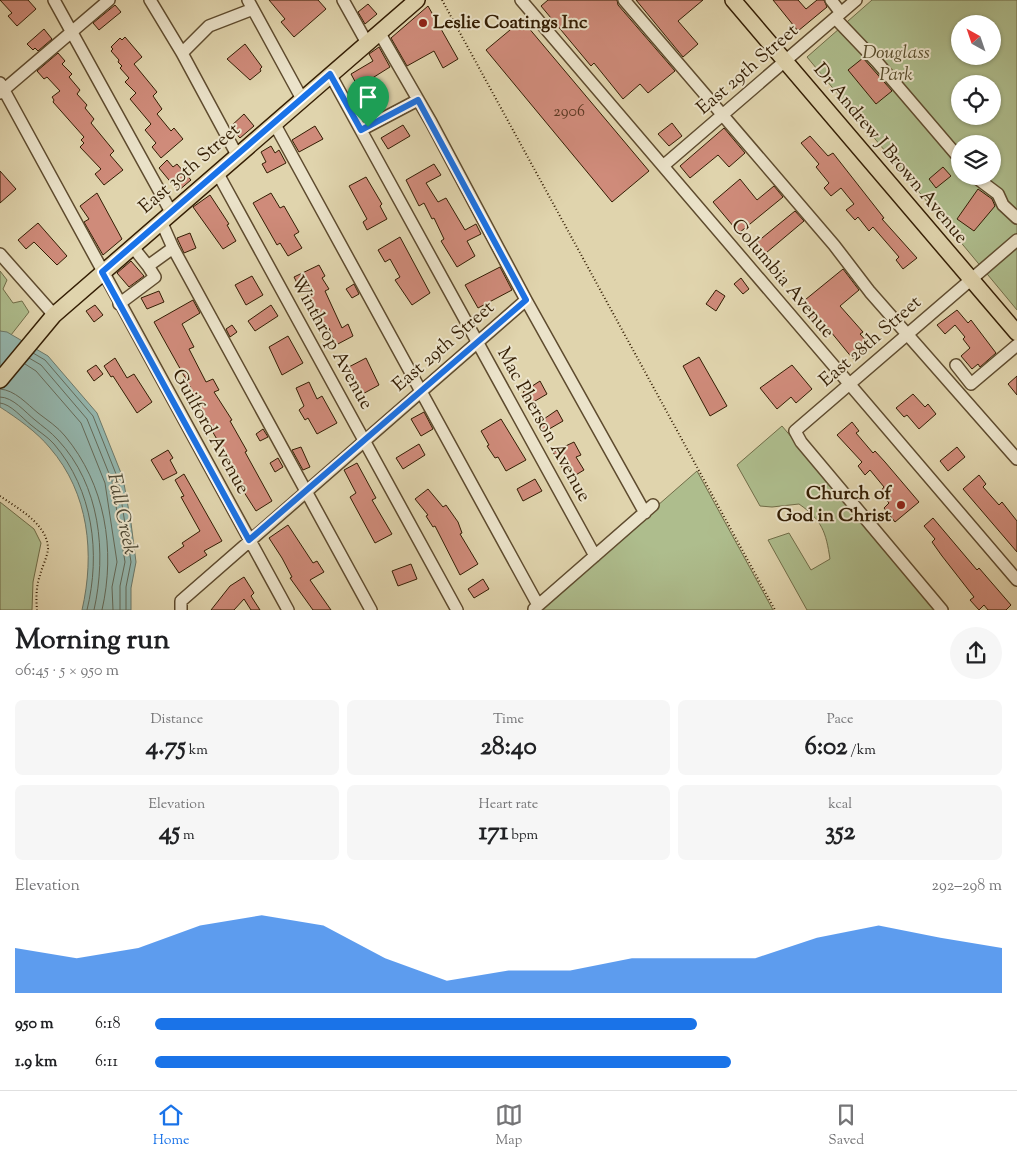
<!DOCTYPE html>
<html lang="en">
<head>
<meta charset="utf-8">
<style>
  :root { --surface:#fff; --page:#f6f6f6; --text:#202124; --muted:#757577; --line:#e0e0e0; --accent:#1a73e8 }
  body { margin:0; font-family:"Sorts Mill Goudy",serif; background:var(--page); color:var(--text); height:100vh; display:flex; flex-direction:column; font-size:19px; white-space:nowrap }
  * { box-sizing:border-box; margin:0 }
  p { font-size:16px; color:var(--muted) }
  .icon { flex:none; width:28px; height:28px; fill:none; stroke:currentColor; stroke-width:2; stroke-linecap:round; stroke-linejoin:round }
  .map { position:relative; height:610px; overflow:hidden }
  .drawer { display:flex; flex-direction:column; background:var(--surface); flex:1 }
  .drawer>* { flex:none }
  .needle { width:32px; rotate:320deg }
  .fabs { position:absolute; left:951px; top:15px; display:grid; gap:10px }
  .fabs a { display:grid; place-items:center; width:50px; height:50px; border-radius:50%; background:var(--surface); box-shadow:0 1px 4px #0004; font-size:25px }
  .pin { position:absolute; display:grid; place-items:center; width:42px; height:42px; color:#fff; margin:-51px -21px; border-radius:50% 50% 50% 0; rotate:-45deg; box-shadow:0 0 5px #0007 }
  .pin .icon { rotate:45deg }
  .round { display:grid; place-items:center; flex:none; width:52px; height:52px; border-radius:26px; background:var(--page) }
  .head { display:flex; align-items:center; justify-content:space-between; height:85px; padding:0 15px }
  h1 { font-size:28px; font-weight:700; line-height:38px }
  .metrics { display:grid; grid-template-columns:repeat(3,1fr); gap:8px; height:85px; padding:5px 15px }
  .metrics div { display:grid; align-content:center; border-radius:8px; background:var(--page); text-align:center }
  .metrics b { font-size:25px; font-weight:700 }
  .metrics small { font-size:14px; font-weight:400 }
  .metrics p { font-size:14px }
  .chart { height:140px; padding:10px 15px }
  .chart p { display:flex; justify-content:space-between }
  .chart svg { width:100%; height:90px; margin-top:5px; fill:var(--accent); opacity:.7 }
  ul { padding:0 15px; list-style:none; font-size:16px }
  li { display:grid; grid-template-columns:80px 60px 1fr; align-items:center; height:38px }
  li i { height:12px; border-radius:6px; background:var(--accent) }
  .menu { display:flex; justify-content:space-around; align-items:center; height:70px; border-top:1px solid var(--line); background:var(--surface); font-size:14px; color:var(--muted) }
  .menu a { display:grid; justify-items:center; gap:2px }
  .menu .active { color:var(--accent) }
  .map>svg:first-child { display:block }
  .green { fill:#aebd8d; stroke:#706d48; fill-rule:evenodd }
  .water { fill:#94b7af; stroke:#6d796a }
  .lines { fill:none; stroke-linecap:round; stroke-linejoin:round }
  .shore { stroke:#646a59; stroke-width:1 }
  .building { fill:#cf8b7a; stroke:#331d03 }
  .minor-casing { stroke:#5e4b2e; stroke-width:14 }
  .major-casing { stroke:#331d03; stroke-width:18 }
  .path { stroke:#331d03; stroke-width:2; stroke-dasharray:1 2.5; stroke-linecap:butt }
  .minor { stroke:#ebe3ca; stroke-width:11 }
  .major { stroke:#e0d4ad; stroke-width:15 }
  .route-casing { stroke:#fff; stroke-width:10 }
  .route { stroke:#1a73e8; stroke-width:6 }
  .poi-dot { fill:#8f2418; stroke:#ebe3ca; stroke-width:2 }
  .labels { text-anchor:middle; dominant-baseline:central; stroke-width:4; stroke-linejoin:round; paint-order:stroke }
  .number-label { font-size:16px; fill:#5a3821 }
  .poi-label { font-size:19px; font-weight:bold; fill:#331d03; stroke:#ebe3ca; text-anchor:start }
  .park-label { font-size:19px; font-style:italic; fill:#584d2c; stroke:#ebe3ca }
  .street-label { font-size:19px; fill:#331d03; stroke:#ebe3ca }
  .water-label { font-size:20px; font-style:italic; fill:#504b37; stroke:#ebe3ca }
</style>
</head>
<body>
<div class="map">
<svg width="1017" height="610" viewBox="0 0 1017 610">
  <rect width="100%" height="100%" fill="#e0d4ad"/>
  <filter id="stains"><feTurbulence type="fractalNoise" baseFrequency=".004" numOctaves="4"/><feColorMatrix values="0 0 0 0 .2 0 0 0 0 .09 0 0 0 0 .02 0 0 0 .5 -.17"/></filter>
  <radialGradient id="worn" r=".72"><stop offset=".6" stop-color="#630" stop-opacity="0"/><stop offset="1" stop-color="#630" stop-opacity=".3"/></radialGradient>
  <path class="green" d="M872,0H1017V310L807,57ZM960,24H992V56H960ZM960,84H992V116H960ZM960,144H992V176H960Z
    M0,271L7,280L3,289L13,303L22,301L29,312L11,335L0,331Z
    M782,426L937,610H807L768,540L789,533L811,570L830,559C826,532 822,520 799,504L772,507L760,506L737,465Z
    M697,471L773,610H538Z
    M0,502L34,529L41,543L33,582L32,610H0Z"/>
  <path class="water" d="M0,331L7,332L48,356L97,413L123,478L131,523L136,562L131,588V610H82C95,554 89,493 50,448C37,432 17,418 0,407Z"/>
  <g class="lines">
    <path class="shore" d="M33,353L45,360L93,416L118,479L131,562L126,587V610
      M29,358L41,365L87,419L112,481L125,562L120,586V610
      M25,364L36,371L81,423L105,483L117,562L112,587L113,610
      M0,389C15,390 27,404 38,413C47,420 58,427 65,436C105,484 116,549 102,610
      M0,397C13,397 25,412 35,420C42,426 51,432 58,440C100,485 107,552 94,610
      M0,403C11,404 22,418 31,425C38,431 48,437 54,444C93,490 101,553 87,610"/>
  </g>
  <path class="building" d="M0,0H28L36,9L17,26L8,16L12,13Z
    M269,0H318L326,9L294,37L281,22L285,19Z
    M548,0H617L618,5L675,71L648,93L640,84L623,99L594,63L591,66L541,6Z
    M636,0H703L678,21L698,44L683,57Z
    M773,0H798L806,9L817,0H824L827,7L798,31Z
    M368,4L377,14L365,24L358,12Z
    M115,5L121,12L99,30L93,23Z
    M428,6L458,59L443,68L434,51L407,66L391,38Z
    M522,20L649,171L612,202L486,50Z
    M44,29L52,39L38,51L35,48L33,50L27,44Z
    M125,37L142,57L134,64L157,92L153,96L162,109L157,114L171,131L174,128L183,139L161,158L152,147L156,143L145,130L151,124L130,99L136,93L125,82L129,78L120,68L122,66L118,62L119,60L111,51L113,49L111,47L120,38L122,40Z
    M245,44L262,67L260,69L261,71L250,80L227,59Z
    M379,47L390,67L358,87L351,74L373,61L369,54Z
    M58,53L65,61L62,64L72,74L69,77L80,90L77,94L87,105L85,108L94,119L91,123L114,151L110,155L123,170L104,185L95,174L101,169L80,147L84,143L81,140L84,137L53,102L54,100L52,97L60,91L47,77L44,79L37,71Z
    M863,58L892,91L876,104L848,70Z
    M244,114L254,126L240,138L230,127Z
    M672,123L682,136L669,146L658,134Z
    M403,125L410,136L388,149L381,138Z
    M315,126L323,139L299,152L292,140Z
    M724,128L745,153L729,167L718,155L690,178L680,166Z
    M810,136L828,156L833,153L884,218L882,219L917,258L903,269L896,260L899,257L873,227L869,231L858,217L855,220L846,210L854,204L841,188L831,196L824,188L829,183L816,167L819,164L801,143Z
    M271,146L275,153L279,150L286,163L267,173L262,164L266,162L261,152Z
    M167,160L173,167L177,164L191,180L178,191L159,168Z
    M434,164L441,175L426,183L438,202L446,198L465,230L476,224L481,234L467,241L475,256L457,267L441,241L444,239L434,218L432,219L424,203L419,206L406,180Z
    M943,167L951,176L936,188L929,179Z
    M0,171L16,189L0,203Z
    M366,177L382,204L380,206L387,219L367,230L363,222L367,219L349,186Z
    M740,179L757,200L774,186L783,197L739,233L713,202Z
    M978,189L992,199L995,206L974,231L957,219Z
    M97,193L122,239L103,255L84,222L89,219L80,206Z
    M271,193L280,208L284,206L299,232L294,235L302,248L288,256L280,243L277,245L253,203Z
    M210,195L229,224L227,225L236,241L223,249L193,207Z
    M795,211L804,221L760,258L751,247Z
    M38,223L67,256L57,265L34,242L26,249L18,240Z
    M190,233L196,248L184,253L177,238Z
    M400,237L430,293L412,305L395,280L400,277L390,259L385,262L378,250Z
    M131,261L144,276L129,287L117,273Z
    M319,265L325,276L322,278L329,289L325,291L342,328L348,324L353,336L336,345L329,328L324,330L311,306L313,304L302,288L300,289L294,277Z
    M500,267L512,290L478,308L465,285Z
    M843,269L859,290L840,306L863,332L860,334L870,345L853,359L822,321L817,325L800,304Z
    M252,276L263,295L246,305L235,285Z
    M741,278L749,289L743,294L734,284Z
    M354,284L359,294L352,298L346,289Z
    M716,290L725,296L716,311L706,304Z
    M159,291L164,302L147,309L141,298Z
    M193,300L200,313L182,324L194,347L189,349L206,382L213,379L219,390L214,392L232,420L230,421L247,451L245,452L272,501L256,511L235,478L223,450L190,392L192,390L154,322Z
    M95,305L103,315L94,322L86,311Z
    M271,305L278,316L255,331L248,321Z
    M957,310L968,323L971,320L996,353L980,367L978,364L972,369L961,356L970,348L963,339L965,337L955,325L945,334L937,325Z
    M232,325L237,332L230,337L226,329Z
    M288,336L303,363L282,375L269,347Z
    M699,357L727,406L710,416L683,366Z
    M115,358L127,378L134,374L152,402L137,413L113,376L111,377L104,366Z
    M366,358L379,385L359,396L345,369Z
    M96,365L103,374L94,381L87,371Z
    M792,365L812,389L796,403L791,397L777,409L760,388Z
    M1017,376V395L1008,384Z
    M540,381L547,394L530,404L523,392Z
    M309,382L317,399L322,396L337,423L317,434L308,418L305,420L299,410L304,406L296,388Z
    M913,394L925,407L928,404L936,414L919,429L907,415L904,417L896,408Z
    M557,410L563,421L544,432L538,423Z
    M424,412L433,429L421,436L411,419Z
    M501,419L526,460L506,471L498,457L495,458L487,446L489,445L481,431Z
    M852,422L859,431L856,433L873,453L875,451L885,462L919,502L895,522L884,508L889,503L880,492L884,487L870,470L865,475L858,466L862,462L837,435Z
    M263,429L268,437L260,441L256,434Z
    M574,442L581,455L576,457L584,470L569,479L553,452Z
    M419,444L425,455L403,469L396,458Z
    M301,447L310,467L303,470L292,450Z
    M957,447L965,457L948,471L940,461Z
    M168,450L173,458L170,460L177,473L163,480L151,460Z
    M278,458L283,467L275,472L270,463Z
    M357,463L376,498L372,500L392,534L375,543L350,497L356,493L344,470Z
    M184,474L222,541L204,551L207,555L179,573L168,557L184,546L182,543L200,531L181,497L184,496L175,480Z
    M979,475L986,484L983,487L999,505L1002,502L1017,521V552L963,489Z
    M535,479L542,491L523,501L517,489Z
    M428,489L443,507L446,505L458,522L462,533L460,534L478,564L460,575L435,526L433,527L426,516L428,515L415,499Z
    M933,518L977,570L979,568L1011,605L1006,610H988L984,605L979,610L970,600L974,597L942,556L932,542L935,539L924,526Z
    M288,525L313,563L317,561L324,572L310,580L331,610H313L290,578L292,577L282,558L269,538Z
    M411,564L417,579L398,586L392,571Z
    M244,577L254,593L251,596L260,610H251L244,599L234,610H211L230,586Z
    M483,579L489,589L474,598L468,589Z"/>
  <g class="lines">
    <defs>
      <path id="minor" d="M54,0L171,212
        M150,0L182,53L237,155
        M248,0L302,99
        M343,0L367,43
        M521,0L1017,580
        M624,0L834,245L870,292L1017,459
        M831,0L841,13
        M835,18L877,62L960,159
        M379,32L431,122L526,300L645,513
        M182,53L209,26L253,9
        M330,74L595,556
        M0,83L288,610
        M0,93L109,0
        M274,123L538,605
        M361,130L418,100
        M663,166L856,0
        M217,172L457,610
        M974,176L998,194L1003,205L1017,218
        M161,221L173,248L371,610
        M132,246L148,266
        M0,254L54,315
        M119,304L155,277L148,266L173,248
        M956,365L971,384L1017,345
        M534,609L653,505
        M181,610V601L526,300
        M942,610L801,442L795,431L1017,240"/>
      <path id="major" d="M733,0L1017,333
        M0,380L54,315L417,0"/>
    </defs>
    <use href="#minor" class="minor-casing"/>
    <use href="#major" class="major-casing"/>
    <path class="path" d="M442,0L775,610
      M0,496C17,508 48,524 48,549C47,558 42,567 40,575C36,587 36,598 37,610"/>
    <use href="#minor" class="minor"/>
    <use href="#major" class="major"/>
  </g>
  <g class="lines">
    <defs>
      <path id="route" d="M330,74L361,130L418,100L526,300L249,540L102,272Z"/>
    </defs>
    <use href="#route" class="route-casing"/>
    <use href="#route" class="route"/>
  </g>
  <g class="poi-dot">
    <circle cx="423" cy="23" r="5"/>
    <circle cx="901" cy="505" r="5"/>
  </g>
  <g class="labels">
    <g class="number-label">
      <text x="569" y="112">2906</text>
    </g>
    <g class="poi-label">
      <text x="433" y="23">Leslie Coatings Inc</text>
      <text x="891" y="494" text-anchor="end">Church of<tspan x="891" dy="22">God in Christ</tspan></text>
    </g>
    <g class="park-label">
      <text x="896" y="53">Douglass<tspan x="896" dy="22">Park</tspan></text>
    </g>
    <g class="street-label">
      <text transform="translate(748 70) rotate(-41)">East 29th Street</text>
      <text transform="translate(890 154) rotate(50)">Dr Andrew J Brown Avenue</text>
      <text transform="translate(190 169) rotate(-41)">East 30th Street</text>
      <text transform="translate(782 279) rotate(50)">Columbia Avenue</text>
      <text transform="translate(871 342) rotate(-41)">East 28th Street</text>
      <text transform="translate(331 343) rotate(61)">Winthrop Avenue</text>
      <text transform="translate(444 347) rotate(-41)">East 29th Street</text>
      <text transform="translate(543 425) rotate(61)">Mac Pherson Avenue</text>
      <text transform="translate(210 432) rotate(61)">Guilford Avenue</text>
    </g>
    <g class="water-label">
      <text transform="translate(121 514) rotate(78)">Fall Creek</text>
    </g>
  </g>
  <rect width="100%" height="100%" filter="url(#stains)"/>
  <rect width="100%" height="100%" fill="url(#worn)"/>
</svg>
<div class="fabs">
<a><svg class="needle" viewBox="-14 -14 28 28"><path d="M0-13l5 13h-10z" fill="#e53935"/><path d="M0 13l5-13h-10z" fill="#757577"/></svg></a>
<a><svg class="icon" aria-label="locate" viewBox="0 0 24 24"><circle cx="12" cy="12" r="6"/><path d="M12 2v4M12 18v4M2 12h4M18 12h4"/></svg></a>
<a><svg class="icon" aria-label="layers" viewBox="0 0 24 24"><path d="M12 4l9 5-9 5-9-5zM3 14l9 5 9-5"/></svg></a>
</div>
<div class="pin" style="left:368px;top:127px;background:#1e9e55"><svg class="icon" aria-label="arrive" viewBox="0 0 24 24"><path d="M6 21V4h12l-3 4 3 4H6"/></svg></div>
</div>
<section class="drawer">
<div class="head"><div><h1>Morning run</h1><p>06:45 · 5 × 950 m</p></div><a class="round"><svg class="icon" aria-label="share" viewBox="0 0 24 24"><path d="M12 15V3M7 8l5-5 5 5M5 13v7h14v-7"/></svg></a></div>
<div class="metrics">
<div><p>Distance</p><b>4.75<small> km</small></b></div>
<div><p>Time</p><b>28:40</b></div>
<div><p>Pace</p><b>6:02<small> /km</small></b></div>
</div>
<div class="metrics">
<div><p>Elevation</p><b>45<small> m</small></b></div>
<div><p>Heart rate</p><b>171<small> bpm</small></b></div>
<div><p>kcal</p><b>352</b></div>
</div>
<div class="chart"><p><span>Elevation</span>292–298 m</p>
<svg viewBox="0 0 160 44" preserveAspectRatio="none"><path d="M0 44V22L10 27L20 22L30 11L40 6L50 11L60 27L70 38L80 33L90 33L100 27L110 27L120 27L130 17L140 11L150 17L160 22V44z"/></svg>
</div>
<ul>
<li><b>950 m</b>6:18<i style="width:64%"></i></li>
<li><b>1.9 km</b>6:11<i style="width:68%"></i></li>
</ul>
</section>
<nav class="menu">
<a class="active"><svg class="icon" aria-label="home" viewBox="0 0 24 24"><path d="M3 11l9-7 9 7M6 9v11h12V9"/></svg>Home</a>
<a><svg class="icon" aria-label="map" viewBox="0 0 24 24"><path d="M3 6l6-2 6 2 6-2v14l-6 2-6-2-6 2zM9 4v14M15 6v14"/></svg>Map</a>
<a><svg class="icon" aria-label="saved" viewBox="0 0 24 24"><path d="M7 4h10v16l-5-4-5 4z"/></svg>Saved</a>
</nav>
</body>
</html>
